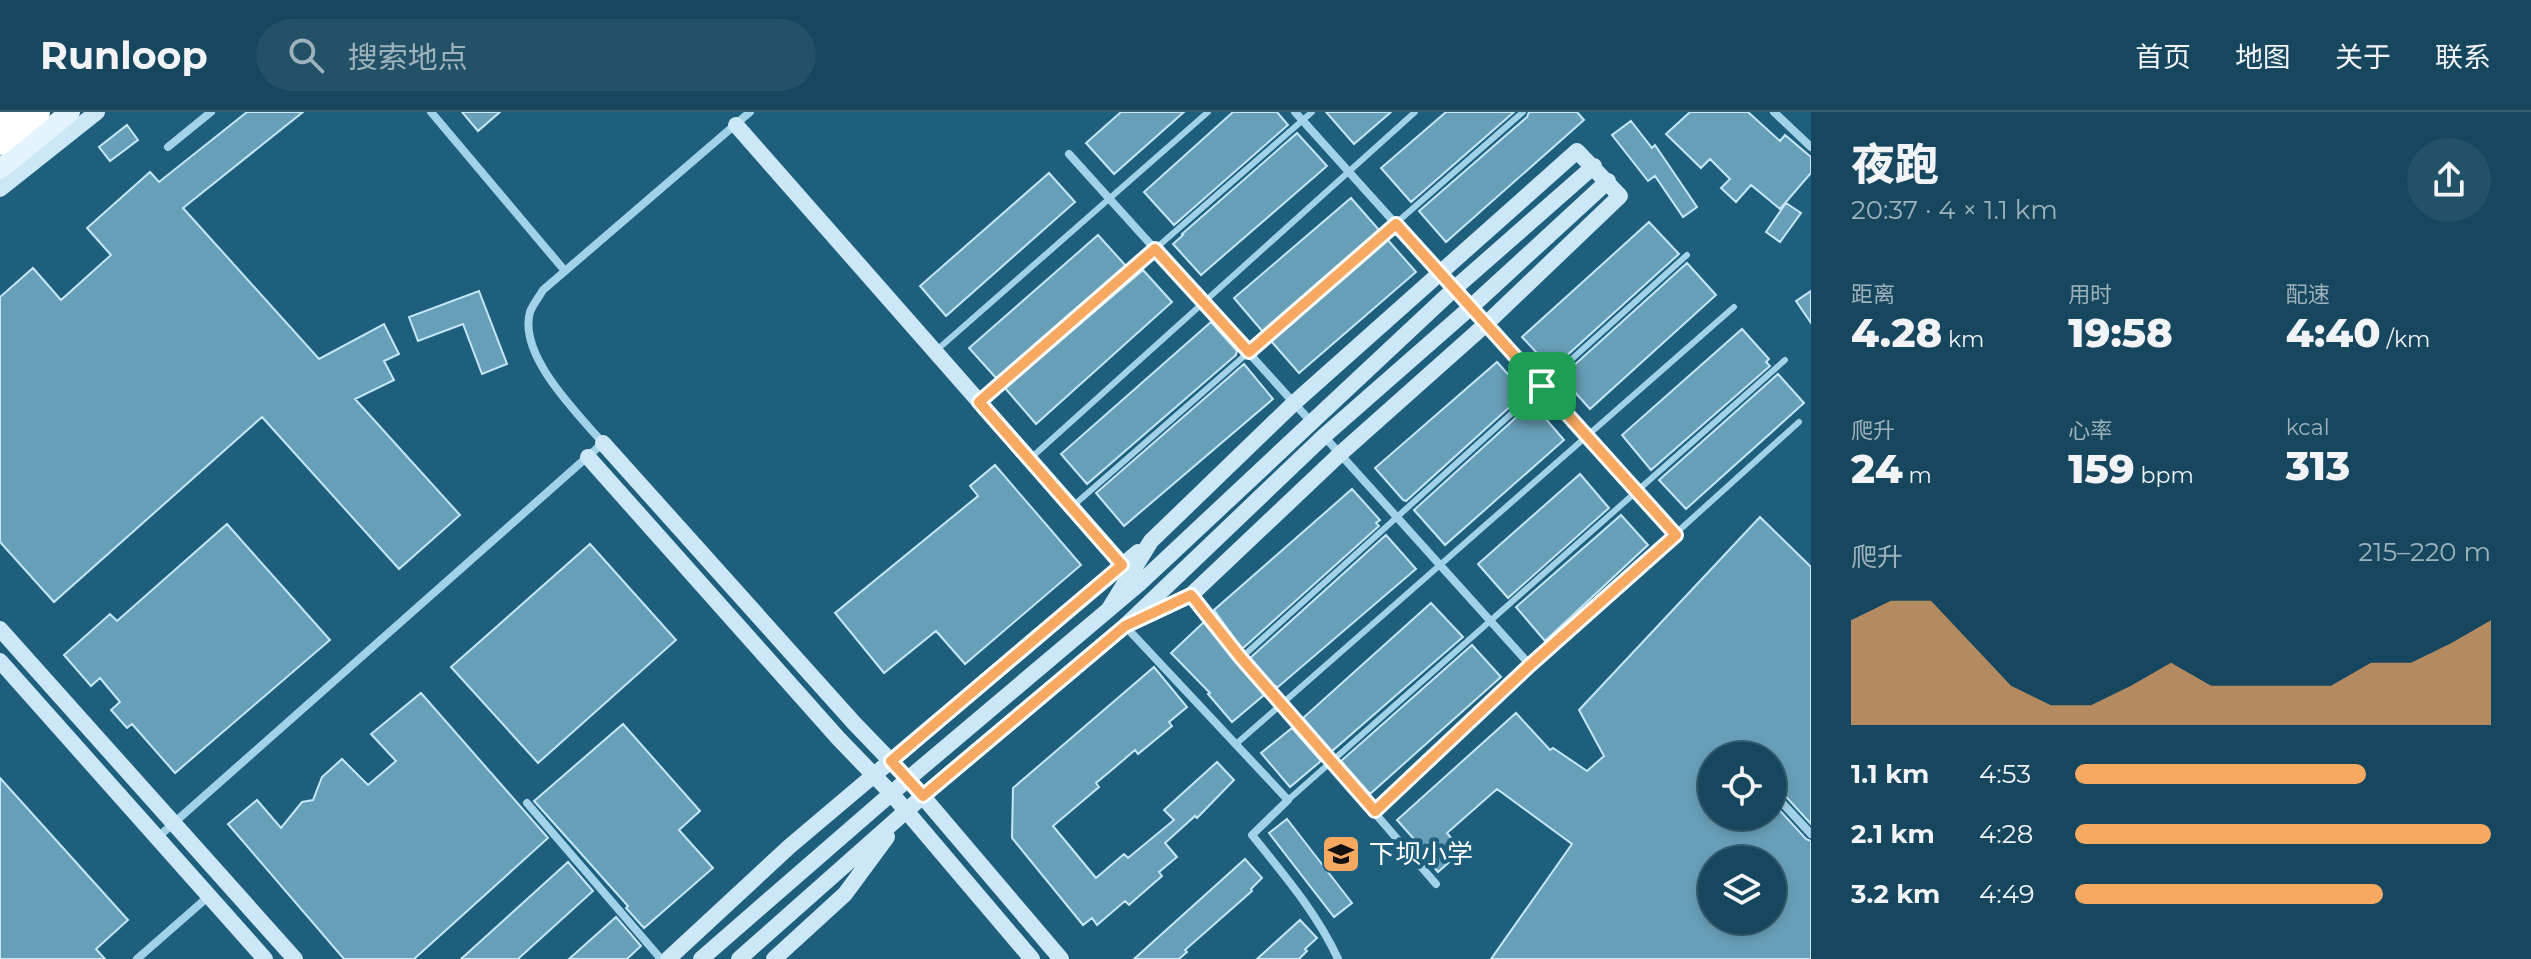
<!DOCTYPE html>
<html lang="zh">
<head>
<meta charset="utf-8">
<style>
  :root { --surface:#16475e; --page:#235167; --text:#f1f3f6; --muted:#9eb2bc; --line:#355f73; --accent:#f7a861 }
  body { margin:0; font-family:Montserrat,"Noto Sans SC",sans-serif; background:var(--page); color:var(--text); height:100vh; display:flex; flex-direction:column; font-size:30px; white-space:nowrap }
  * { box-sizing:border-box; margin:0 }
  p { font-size:26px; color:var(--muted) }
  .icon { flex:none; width:44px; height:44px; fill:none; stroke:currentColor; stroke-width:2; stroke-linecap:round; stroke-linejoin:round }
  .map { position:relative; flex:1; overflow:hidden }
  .side { display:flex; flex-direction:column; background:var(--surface); width:720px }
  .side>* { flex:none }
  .tools { position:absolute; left:1698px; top:630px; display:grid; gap:16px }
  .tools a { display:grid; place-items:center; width:88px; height:88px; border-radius:50%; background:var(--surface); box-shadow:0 4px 12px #0003,0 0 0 2px var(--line); font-size:40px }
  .pin { position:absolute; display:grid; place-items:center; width:68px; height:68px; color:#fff; margin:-34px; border-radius:16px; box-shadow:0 4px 12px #0006 }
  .round { display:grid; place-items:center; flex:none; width:84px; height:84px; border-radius:42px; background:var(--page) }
  .headline { display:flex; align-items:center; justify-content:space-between; height:136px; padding:0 40px }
  h1 { font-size:44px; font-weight:800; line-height:60px }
  .figures { display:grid; grid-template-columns:repeat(3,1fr); gap:12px; height:136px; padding:8px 40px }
  .figures div { display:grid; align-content:center }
  .figures b { font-size:40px; font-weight:800 }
  .figures small { font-size:22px; font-weight:400 }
  .figures p { font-size:22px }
  .chart { height:224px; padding:16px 40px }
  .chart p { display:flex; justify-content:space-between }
  .chart svg { width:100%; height:144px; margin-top:8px; fill:var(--accent); opacity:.7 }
  ul { padding:0 40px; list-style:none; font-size:26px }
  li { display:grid; grid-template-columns:128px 96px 1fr; align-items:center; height:60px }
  li i { height:20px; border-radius:10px; background:var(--accent) }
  header { display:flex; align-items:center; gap:48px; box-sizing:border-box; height:112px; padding:0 40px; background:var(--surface); border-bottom:2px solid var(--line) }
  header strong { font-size:38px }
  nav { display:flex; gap:44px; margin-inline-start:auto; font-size:28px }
  .search { width:560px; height:72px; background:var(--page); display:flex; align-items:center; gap:20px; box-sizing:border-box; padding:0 28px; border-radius:44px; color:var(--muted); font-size:30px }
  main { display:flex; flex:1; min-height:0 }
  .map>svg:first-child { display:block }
  .building { fill:#689fb8; stroke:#c5e7f6; stroke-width:2; fill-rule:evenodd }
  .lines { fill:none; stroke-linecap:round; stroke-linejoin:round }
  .lane { stroke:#a2d2e8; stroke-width:6 }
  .street { stroke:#a2d2e8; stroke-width:8 }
  .secondary { stroke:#cce8f6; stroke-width:16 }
  .primary { stroke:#e4f4fe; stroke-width:20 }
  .highway { stroke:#fff; stroke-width:24 }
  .route-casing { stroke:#fff; stroke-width:16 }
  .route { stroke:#f7a861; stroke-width:10 }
  .labels { text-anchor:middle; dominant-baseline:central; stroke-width:8; stroke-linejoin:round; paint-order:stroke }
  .poi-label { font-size:26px; fill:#fff; stroke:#1e5f7e; text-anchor:start }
</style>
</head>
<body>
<header>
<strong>Runloop</strong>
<div class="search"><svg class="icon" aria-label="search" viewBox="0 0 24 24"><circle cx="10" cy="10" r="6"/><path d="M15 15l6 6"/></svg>搜索地点</div>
<nav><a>首页</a><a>地图</a><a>关于</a><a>联系</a></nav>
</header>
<main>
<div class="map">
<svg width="1811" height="847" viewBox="0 0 1811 847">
  <rect width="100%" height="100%" fill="#1e5f7e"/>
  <path class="building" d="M247,0H303L183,96L319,247L384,212L399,242L384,249L394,268L355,287L460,403L399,457L262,305L54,490L0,430V185L33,156L61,188L111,143L87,116L150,60L159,70Z
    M462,0H500L478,19Z
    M1121,0H1184L1114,62L1086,31Z
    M1233,0H1277L1288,13L1174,113L1144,80Z
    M1326,0H1391L1354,32Z
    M1446,0H1514L1411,90L1381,56Z
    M1529,0H1577L1584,8L1446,130L1419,99L1527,5Z
    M1690,0H1748L1780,29L1785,23L1811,45V61L1780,97L1751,73L1736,90L1721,76L1730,67L1710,47L1701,56L1666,22Z
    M1631,9L1652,36L1655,33L1697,95L1683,105L1655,64L1648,69L1612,23Z
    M127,13L138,28L110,49L99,35Z
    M1297,21L1327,54L1201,163L1173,132L1183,123L1182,122Z
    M1049,61L1075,90L946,204L920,174Z
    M1351,86L1379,118L1263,220L1234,186Z
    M1786,91L1801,101L1780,130L1766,120Z
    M1649,110L1679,142L1553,256L1550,255L1522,225Z
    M1098,123L1126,154L997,267L969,236Z
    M1387,127L1416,160L1299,261L1271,229Z
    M1687,151L1716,183L1590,297L1561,265Z
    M1143,158L1172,190L1036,312L1005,276Z
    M479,179L507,252L482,262L463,212L418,229L409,205Z
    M1811,179V211L1796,189Z
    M1211,210L1237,239L1236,243L1087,372L1061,342Z
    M1742,217L1769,247L1766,250L1770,254L1651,358L1622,323Z
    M1497,250L1525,281L1406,389L1403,388L1375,356Z
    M1244,252L1273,287L1124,414L1096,381Z
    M1778,262L1804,291L1686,397L1659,368Z
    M1532,291L1564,328L1445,433L1414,398Z
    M995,353L1081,453L965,552L936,519L884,561L835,501L978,384L970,374Z
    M1580,362L1609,396L1508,486L1478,452Z
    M1352,377L1380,408L1376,411L1379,414L1242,537L1214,498Z
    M1621,403L1648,433L1545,529L1516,495Z
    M1760,405L1811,455V712L1777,675L1772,673V644H1712V704H1772V690L1806,727L1811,729V847H1491L1572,732L1497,677L1447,721L1462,739L1438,760L1427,747L1430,745L1397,708L1516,601L1550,638L1553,636L1587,659L1604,644L1579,598ZM1712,748H1772V808H1712Z
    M227,412L330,528L175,661L132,612L127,616L111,598L120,590L100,566L91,574L64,543L110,502L117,509Z
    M1386,423L1416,457L1278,575L1274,574L1250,546Z
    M590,432L676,528L538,651L451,555Z
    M1431,491L1463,525L1331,640L1303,606Z
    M1204,510L1264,583L1232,610L1208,582L1210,581L1171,541Z
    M1472,533L1501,565L1370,682L1341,649Z
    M1154,555L1187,595L1169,610L1172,614L1138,642L1135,638L1114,656L1096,671L1099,675L1053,714L1096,766L1124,742L1128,746L1174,708L1164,698L1217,650L1234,668L1197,706L1195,704L1165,731L1177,745L1159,760L1162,764L1129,793L1125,789L1097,813L1092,806L1083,813L1012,726L1013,676Z
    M421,581L548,726L414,847H344L228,712L257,688L281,716L302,690L313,688L322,665L342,647L368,673L396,649L371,622Z
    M623,612L700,699L679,718L713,756L644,816L626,796L628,794L534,689Z
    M1292,616L1321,649L1290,675L1261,641Z
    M0,666L128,808L96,837L105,847H0Z
    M1287,707L1352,791L1334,805L1269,721Z
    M1245,747L1262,766L1251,777L1252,779L1185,838L1187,840L1179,847H1134Z
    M568,750L593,779L518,847H461Z
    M616,805L641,834L627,847H569Z
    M1300,808L1317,826L1305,837L1307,839L1299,847H1257Z"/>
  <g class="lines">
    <path class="lane" d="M938,237L1208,0
      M982,288L1312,0
      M1032,345L1415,0
      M1074,393L1523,0
      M1241,546L1687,143
      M1236,632L1734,195
      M1288,688L1785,248
      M1375,699L1530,553L1799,310"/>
    <path class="street" d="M431,0L565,159
      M1295,0L1676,423
      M1774,0L1811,35
      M168,35L211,0
      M1069,42L1313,312
      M1322,322L1530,553
      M1191,483L1241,546L1436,772
      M1125,514L1288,688L1252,723C1284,763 1317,801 1338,847
      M1772,680L1811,722
      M527,691L661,847
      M158,725L603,331C576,300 518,243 530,200C533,192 539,185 543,178L750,0
      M137,847L209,784"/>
    <path class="secondary" d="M736,13L1128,459
      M0,77L97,0
      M603,331L854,611L908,667L1061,847
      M588,345L838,626L891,681L1032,847
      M1109,497L1151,429L1294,291L1577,39L1620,84L1486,212L1340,342L1191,483L1125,514
      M0,517L295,847
      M0,549L265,847
      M668,847L790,734L1138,440
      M701,847L908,667L1139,472L1454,177L1594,54
      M739,847L923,684L1125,514L1324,324L1471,195L1608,69
      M774,847L845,782L887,725"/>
    <path class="primary" d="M0,57L70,0"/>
    <path class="highway" d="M0,5L7,0
      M0,31L38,0"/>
  </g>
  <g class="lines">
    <defs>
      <path id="route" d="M1396,112L1676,423L1530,553L1375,699L1241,546L1191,483L1125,514L923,684L891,649L1122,453L979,290L1155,137L1249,240Z"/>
    </defs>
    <use href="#route" class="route-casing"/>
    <use href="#route" class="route"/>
  </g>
  <defs>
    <symbol id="school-square" viewBox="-11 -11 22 22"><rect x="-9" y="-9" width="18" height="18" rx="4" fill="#f7a861" stroke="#1e5f7e"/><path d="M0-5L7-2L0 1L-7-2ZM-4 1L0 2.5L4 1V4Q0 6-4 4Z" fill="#111"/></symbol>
  </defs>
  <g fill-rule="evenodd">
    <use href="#school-square" x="1319" y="720" width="44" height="44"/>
  </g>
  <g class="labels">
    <g class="poi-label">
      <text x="1369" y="742">下坝小学</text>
    </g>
  </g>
</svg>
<div class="tools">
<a><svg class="icon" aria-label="locate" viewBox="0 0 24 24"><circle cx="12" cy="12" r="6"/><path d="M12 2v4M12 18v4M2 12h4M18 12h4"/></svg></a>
<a><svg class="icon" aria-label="layers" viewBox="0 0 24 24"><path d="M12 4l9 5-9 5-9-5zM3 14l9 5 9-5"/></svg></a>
</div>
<div class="pin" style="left:1542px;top:274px;background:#1e9e55"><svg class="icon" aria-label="arrive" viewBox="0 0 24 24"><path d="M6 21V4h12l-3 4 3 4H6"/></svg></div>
</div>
<section class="side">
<div class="headline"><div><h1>夜跑</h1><p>20:37 · 4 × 1.1 km</p></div><a class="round"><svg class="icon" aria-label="share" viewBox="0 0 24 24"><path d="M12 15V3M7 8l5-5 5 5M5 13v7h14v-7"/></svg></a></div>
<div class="figures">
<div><p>距离</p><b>4.28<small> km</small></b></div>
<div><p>用时</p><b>19:58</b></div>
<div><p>配速</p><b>4:40<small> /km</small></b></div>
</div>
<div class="figures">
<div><p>爬升</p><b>24<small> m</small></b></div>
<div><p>心率</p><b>159<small> bpm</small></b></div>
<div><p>kcal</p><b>313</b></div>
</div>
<div class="chart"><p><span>爬升</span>215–220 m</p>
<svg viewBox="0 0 160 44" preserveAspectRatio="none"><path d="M0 44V12L10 6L20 6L30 19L40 32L50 38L60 38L70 32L80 25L90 32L100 32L110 32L120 32L130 25L140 25L150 19L160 12V44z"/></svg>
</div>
<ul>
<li><b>1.1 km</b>4:53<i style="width:70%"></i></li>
<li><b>2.1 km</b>4:28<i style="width:100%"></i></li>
<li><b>3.2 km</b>4:49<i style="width:74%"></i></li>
</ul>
</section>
</main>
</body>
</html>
